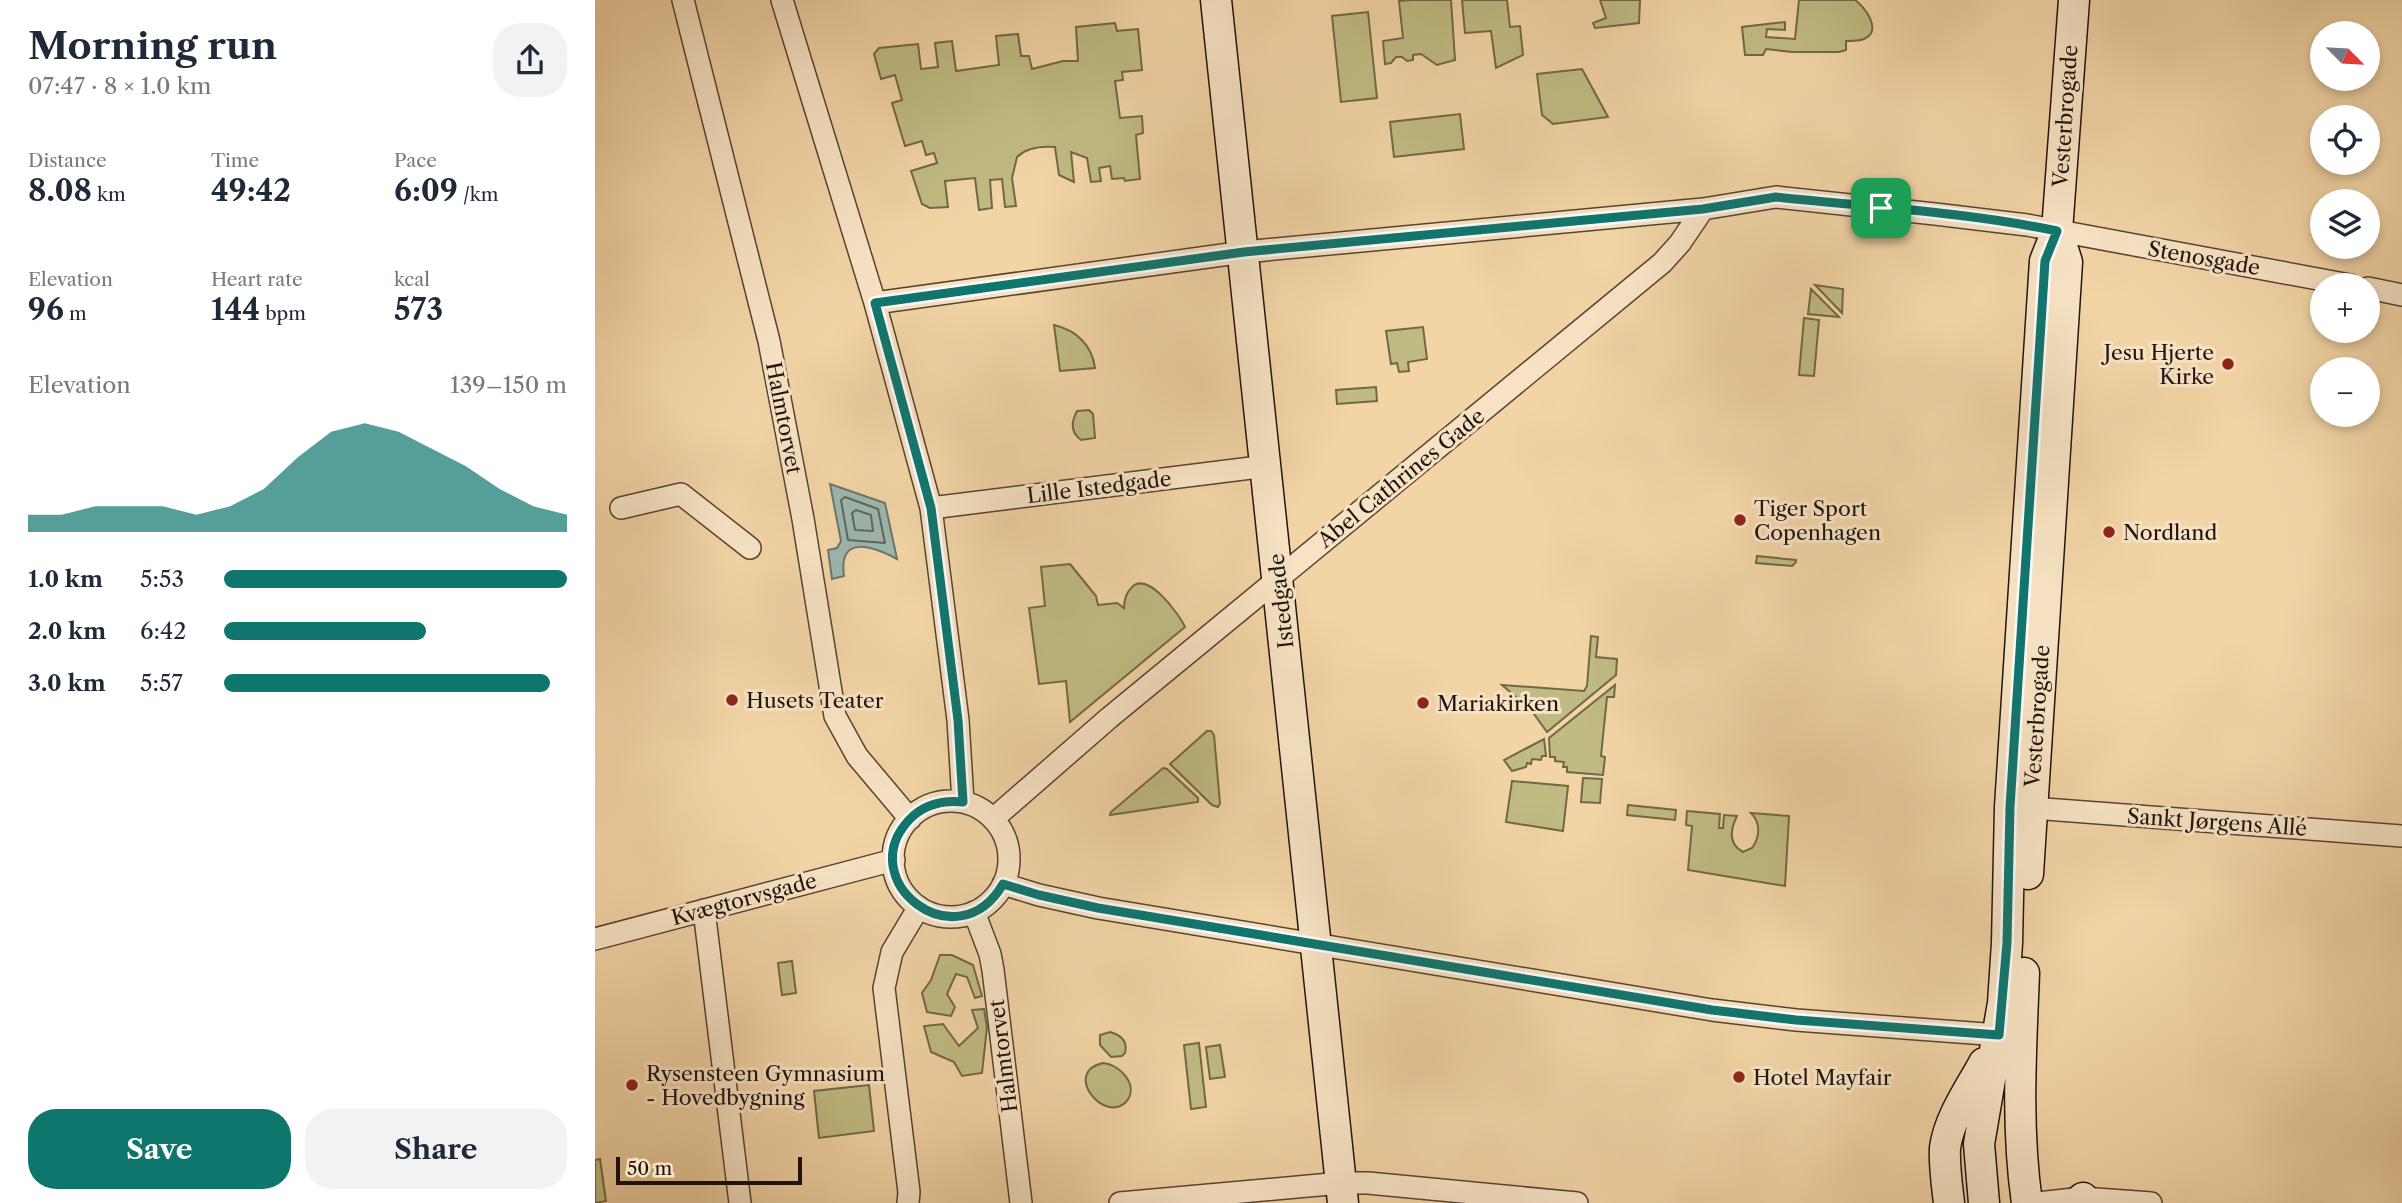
<!DOCTYPE html>
<html lang="en">
<head>
<meta charset="utf-8">
<style>
  :root { --surface:#fff; --page:#f2f2f3; --text:#1f2937; --muted:#747a83; --accent:#0f766e }
  body { margin:0; font-family:"Libre Caslon Text",serif; background:var(--page); color:var(--text); height:100vh; display:flex; flex-direction:column; font-size:26px; white-space:nowrap }
  * { box-sizing:border-box; margin:0 }
  p { font-size:23px; color:var(--muted) }
  .icon { flex:none; width:38px; height:38px; fill:none; stroke:currentColor; stroke-width:2; stroke-linecap:round; stroke-linejoin:round }
  .map { position:relative; flex:1; overflow:hidden }
  .panel { display:flex; flex-direction:column; background:var(--surface); width:595px }
  .panel>* { flex:none }
  .needle { width:46px; rotate:114deg }
  .tools { position:absolute; left:1715px; top:21px; display:grid; gap:14px }
  .tools a { display:grid; place-items:center; width:70px; height:70px; border-radius:50%; background:var(--surface); box-shadow:0 4px 10px #0003; font-size:35px }
  .scale { position:absolute; left:21px; bottom:18px; width:186px; box-sizing:border-box; padding-left:7px; border:4px solid #21140f; border-top:0; font-size:19px; line-height:24px; white-space:nowrap; color:#21140f; -webkit-text-stroke:5px #f7e3c4; paint-order:stroke }
  .pin { position:absolute; display:grid; place-items:center; width:60px; height:60px; color:#fff; margin:-30px; border-radius:14px; box-shadow:0 4px 10px #0006 }
  .round { display:grid; place-items:center; flex:none; width:74px; height:74px; border-radius:28px; background:var(--page) }
  .summary { display:flex; align-items:center; justify-content:space-between; height:119px; padding:0 28px }
  h1 { font-size:38px; font-weight:700; line-height:52px }
  .figures { display:grid; grid-template-columns:repeat(3,1fr); gap:10px; height:119px; padding:7px 28px }
  .figures div { display:grid; align-content:center }
  .figures b { font-size:30px; font-weight:700 }
  .figures small { font-size:19px; font-weight:400 }
  .figures p { font-size:19px }
  .chart { height:196px; padding:14px 28px }
  .chart p { display:flex; justify-content:space-between }
  .chart svg { width:100%; height:126px; margin-top:7px; fill:var(--accent); opacity:.7 }
  .button { display:flex; gap:14px; margin-top:auto; padding:14px 28px }
  .button a { flex:1; height:80px; border-radius:28px; background:var(--accent); color:#fff; font-size:28px; font-weight:700; line-height:80px; text-align:center }
  .button a+a { background:var(--page); color:var(--text) }
  ul { padding:0 28px; list-style:none; font-size:23px }
  li { display:grid; grid-template-columns:112px 84px 1fr; align-items:center; height:52px }
  li i { height:18px; border-radius:9px; background:var(--accent) }
  main { display:flex; flex:1; min-height:0 }
  .map>svg:first-child { display:block }
  .green { fill:#c0bb82; stroke:#706848; stroke-width:2 }
  .water { fill:#9db7af; stroke:#6b766f; stroke-width:2 }
  .lines { fill:none; stroke-linecap:round; stroke-linejoin:round }
  .shore { stroke:#5f665f; stroke-width:2 }
  .street-casing { stroke:#554434; stroke-width:24 }
  .secondary-casing { stroke:#21140f; stroke-width:33 }
  .street { stroke:#f7e3c4; stroke-width:21 }
  .secondary { stroke:#f7e3c4; stroke-width:30 }
  .route-casing { stroke:#fff; stroke-width:14 }
  .route { stroke:#0f766e; stroke-width:9 }
  .poi-dot { fill:#8f2418; stroke:#f7e3c4; stroke-width:2.5 }
  .labels { text-anchor:middle; dominant-baseline:central; stroke-width:6; stroke-linejoin:round; paint-order:stroke }
  .street-label { font-size:21px; fill:#21140f; stroke:#f7e3c4 }
  .poi-label { font-size:21px; fill:#21140f; stroke:#f7e3c4; text-anchor:start }
</style>
</head>
<body>
<main>
<section class="panel">
<div class="summary"><div><h1>Morning run</h1><p>07:47 · 8 × 1.0 km</p></div><a class="round"><svg class="icon" aria-label="share" viewBox="0 0 24 24"><path d="M12 15V3M7 8l5-5 5 5M5 13v7h14v-7"/></svg></a></div>
<div class="figures">
<div><p>Distance</p><b>8.08<small> km</small></b></div>
<div><p>Time</p><b>49:42</b></div>
<div><p>Pace</p><b>6:09<small> /km</small></b></div>
</div>
<div class="figures">
<div><p>Elevation</p><b>96<small> m</small></b></div>
<div><p>Heart rate</p><b>144<small> bpm</small></b></div>
<div><p>kcal</p><b>573</b></div>
</div>
<div class="chart"><p><span>Elevation</span>139–150 m</p>
<svg viewBox="0 0 160 44" preserveAspectRatio="none"><path d="M0 44V38L10 38L20 35L30 35L40 35L50 38L60 35L70 29L80 18L90 9L100 6L110 9L120 15L130 21L140 29L150 35L160 38V44z"/></svg>
</div>
<ul>
<li><b>1.0 km</b>5:53<i style="width:100%"></i></li>
<li><b>2.0 km</b>6:42<i style="width:59%"></i></li>
<li><b>3.0 km</b>5:57<i style="width:95%"></i></li>
</ul>
<div class="button"><a>Save</a><a>Share</a></div>
</section>
<div class="map">
<svg width="1807" height="1203" viewBox="0 0 1807 1203">
  <rect width="100%" height="100%" fill="#f2d4a5"/>
  <filter id="stains"><feTurbulence type="fractalNoise" baseFrequency=".00286" numOctaves="4"/><feColorMatrix values="0 0 0 0 .2 0 0 0 0 .09 0 0 0 0 .02 0 0 0 .5 -.17"/></filter>
  <radialGradient id="worn" r=".72"><stop offset=".6" stop-color="#630" stop-opacity="0"/><stop offset="1" stop-color="#630" stop-opacity=".3"/></radialGradient>
  <path class="green" d="M817,0H856L860,60L842,65L826,54L818,55V60L812,61L807,57H801L796,63L790,64L788,41L808,38L804,1Z
    M867,0H912L915,27L925,26L928,55L901,68L896,31L870,33Z
    M1005,0H1045L1044,23L1000,28L998,23L1011,18Z
    M1204,0H1260C1270,7 1288,31 1269,39C1264,41 1256,41 1251,41V50L1244,52H1197L1171,49L1168,55H1150L1147,27L1190,22V30L1172,29L1171,37L1200,39Z
    M773,12L782,98L746,102L737,16Z
    M520,23L522,31L543,29L547,70L527,72L528,80L520,81L525,118L547,116L548,133L541,135L545,179L530,181L529,178L517,179L515,166L504,168L506,181L496,182L492,158L476,152L479,182L464,175L460,147C446,146 432,147 422,157L417,178L421,206L410,207L407,179L395,180L397,208L384,210L380,178L350,181L353,207L335,208L327,204L316,171L342,163L339,153L331,155L327,141L310,146L297,103L307,100L300,75L286,79L279,54L284,48L323,44L326,69L343,67L340,43L357,41L361,71L404,65L401,36L423,34L426,56H434L437,69L468,61H483L481,27Z
    M987,69L1013,117L958,124L947,115L942,74Z
    M865,114L869,149L799,157L795,122Z
    M1220,285L1248,289L1247,313Z
    M1216,289L1244,317L1213,314Z
    M1209,318L1224,320L1219,376L1204,375Z
    M459,325C481,330 497,345 500,368L465,371Z
    M828,327L832,359L813,362L814,371L804,372L802,363L796,364L791,331Z
    M781,387L782,401L742,404L741,390Z
    M494,410L498,414L500,438L486,440C475,432 476,422 482,411Z
    M1162,556L1201,560V562L1197,566L1161,563Z
    M475,564L501,596L503,605L522,603L529,608C529,600 531,593 537,587C553,571 584,614 590,627L475,722L471,681L444,684L434,608L450,606L446,567Z
    M996,636L1003,637L1001,657L1022,659L1021,675L952,732L936,710L907,685L989,691L992,686Z
    M1020,685L1019,697H1012L1006,756L1010,757L1008,775L972,772V767H968L969,762L960,761V757H955L954,738Z
    M612,731H616L619,735L625,803L623,807L617,805L575,764Z
    M949,739L951,756H947L946,760L937,759L936,764L932,763L931,767L917,771L909,760Z
    M568,768L572,769L603,798V802L515,815L516,812Z
    M988,778L1007,779L1005,803L986,802Z
    M917,781L973,786L968,831L911,822Z
    M1033,805L1081,810L1080,820L1032,815Z
    M1092,811L1125,814L1124,828H1128L1129,815L1142,816C1135,830 1133,844 1148,852L1157,848C1165,837 1166,823 1156,813L1194,816L1190,886L1093,870L1097,826L1091,825Z
    M345,955H357L378,965L387,996L380,998L372,977L361,974L352,994L360,1007L356,1016L332,1012L327,993L336,980Z
    M197,961L201,993L187,995L183,963Z
    M389,1009L392,1027L387,1073L367,1076L359,1062L336,1052L329,1026L348,1024L364,1046L383,1028L377,1010Z
    M515,1032C526,1035 533,1041 530,1053L527,1056L516,1057L505,1045V1035Z
    M604,1043L611,1107L596,1109L589,1045Z
    M625,1045L630,1077L615,1079L611,1047Z
    M508,1063C525,1064 545,1086 531,1102C509,1124 467,1072 508,1063Z
    M274,1085L279,1131L224,1138L219,1091Z
    M5,1159L11,1201L0,1203V1160Z"/>
  <path class="water" d="M235,484L290,503L302,559C279,547 243,533 249,576L237,579L233,550L242,548L246,541Z"/>
  <g class="lines">
    <path class="shore" d="M250,497L283,509L290,543L253,540L246,500Z
      M261,510L276,515L278,531L260,530L257,513Z"/>
    <defs>
      <path id="street" d="M88,0L174,341L208,519L240,716L262,756L315,819
        M187,0L280,303L336,508L363,720L368,802
        M1773,288L1807,295
        M280,303L649,252L1108,209L1181,197L1340,214L1432,225L1755,285
        M26,508L86,494L155,548
        M336,508L672,466
        M298 859a58 58 0 1 1 116 0a58 58 0 1 1-116 0Z
        M1436,808L1807,836
        M398,819L514,718L1067,263L1085,243L1108,209
        M408,884L444,895L503,908L1117,1010L1201,1020L1404,1035
        M109,910L145,1203
        M379,912L395,954L398,970L426,1203
        M0,939L299,860
        M313,1203L314,1192L289,988L297,952L324,907
        M525,1203L746,1183H773L982,1203
        M1443,1203L1488,1198L1556,1203"/>
      <path id="secondary" d="M621,0L748,1203
        M1433,874L1472,262L1462,231
        M1429,973C1426,1050 1421,1126 1432,1203
        M1354,1203C1352,1185 1349,1166 1350,1148C1354,1118 1375,1089 1389,1063
        M1389,1203L1384,1144L1408,1003L1412,943L1415,807L1450,261L1462,231L1479,0
        M1482,1203L1488,1198"/>
    </defs>
    <use href="#street" class="street-casing"/>
    <use href="#secondary" class="secondary-casing"/>
    <use href="#street" class="street"/>
    <use href="#secondary" class="secondary"/>
  </g>
  <g class="lines">
    <defs>
      <path id="route" d="M1181,197C1274,207 1370,212 1462,231L1450,261L1415,807L1412,943L1404,1035L1201,1020L1117,1010L503,908L444,895L408,884C362,963 257,881 314,820C329,804 347,800 368,802L363,720L336,508L280,303L649,252L1108,209Z"/>
    </defs>
    <use href="#route" class="route-casing"/>
    <use href="#route" class="route"/>
  </g>
  <g class="poi-dot">
    <circle cx="1633" cy="364" r="7"/>
    <circle cx="1145" cy="520" r="7"/>
    <circle cx="1514" cy="532" r="7"/>
    <circle cx="137" cy="700" r="7"/>
    <circle cx="828" cy="703" r="7"/>
    <circle cx="1144" cy="1077" r="7"/>
    <circle cx="37" cy="1085" r="7"/>
  </g>
  <g class="labels">
    <g class="street-label">
      <text transform="translate(1470 116) rotate(-86)">Vesterbrogade</text>
      <text transform="translate(1609 258) rotate(10)">Stenosgade</text>
      <text transform="translate(189 418) rotate(79)">Halmtorvet</text>
      <text transform="translate(806 478) rotate(-39)">Abel Cathrines Gade</text>
      <text transform="translate(504 487) rotate(-7)">Lille Istedgade</text>
      <text transform="translate(686 601) rotate(-96)">Istedgade</text>
      <text transform="translate(1442 716) rotate(-86)">Vesterbrogade</text>
      <text transform="translate(1622 822) rotate(4)">Sankt Jørgens Allé</text>
      <text transform="translate(149 899) rotate(-15)">Kvægtorvsgade</text>
      <text transform="translate(408 1056) rotate(-97)">Halmtorvet</text>
    </g>
    <g class="poi-label">
      <text x="1619" y="352" text-anchor="end">Jesu Hjerte<tspan x="1619" dy="24">Kirke</tspan></text>
      <text x="1159" y="508">Tiger Sport<tspan x="1159" dy="24">Copenhagen</tspan></text>
      <text x="1528" y="532">Nordland</text>
      <text x="151" y="700">Husets Teater</text>
      <text x="842" y="703">Mariakirken</text>
      <text x="51" y="1073">Rysensteen Gymnasium<tspan x="51" dy="24">- Hovedbygning</tspan></text>
      <text x="1158" y="1077">Hotel Mayfair</text>
    </g>
  </g>
  <rect width="100%" height="100%" filter="url(#stains)"/>
  <rect width="100%" height="100%" fill="url(#worn)"/>
</svg>
<div class="tools">
<a><svg class="needle" viewBox="-14 -14 28 28"><path d="M0-13l5 13h-10z" fill="#e53935"/><path d="M0 13l5-13h-10z" fill="#747a83"/></svg></a>
<a><svg class="icon" aria-label="locate" viewBox="0 0 24 24"><circle cx="12" cy="12" r="6"/><path d="M12 2v4M12 18v4M2 12h4M18 12h4"/></svg></a>
<a><svg class="icon" aria-label="layers" viewBox="0 0 24 24"><path d="M12 4l9 5-9 5-9-5zM3 14l9 5 9-5"/></svg></a>
<a>+</a>
<a>−</a>
</div>
<div class="scale">50 m</div>
<div class="pin" style="left:1286px;top:208px;background:#1e9e55"><svg class="icon" aria-label="arrive" viewBox="0 0 24 24"><path d="M6 21V4h12l-3 4 3 4H6"/></svg></div>
</div>
</main>
</body>
</html>
